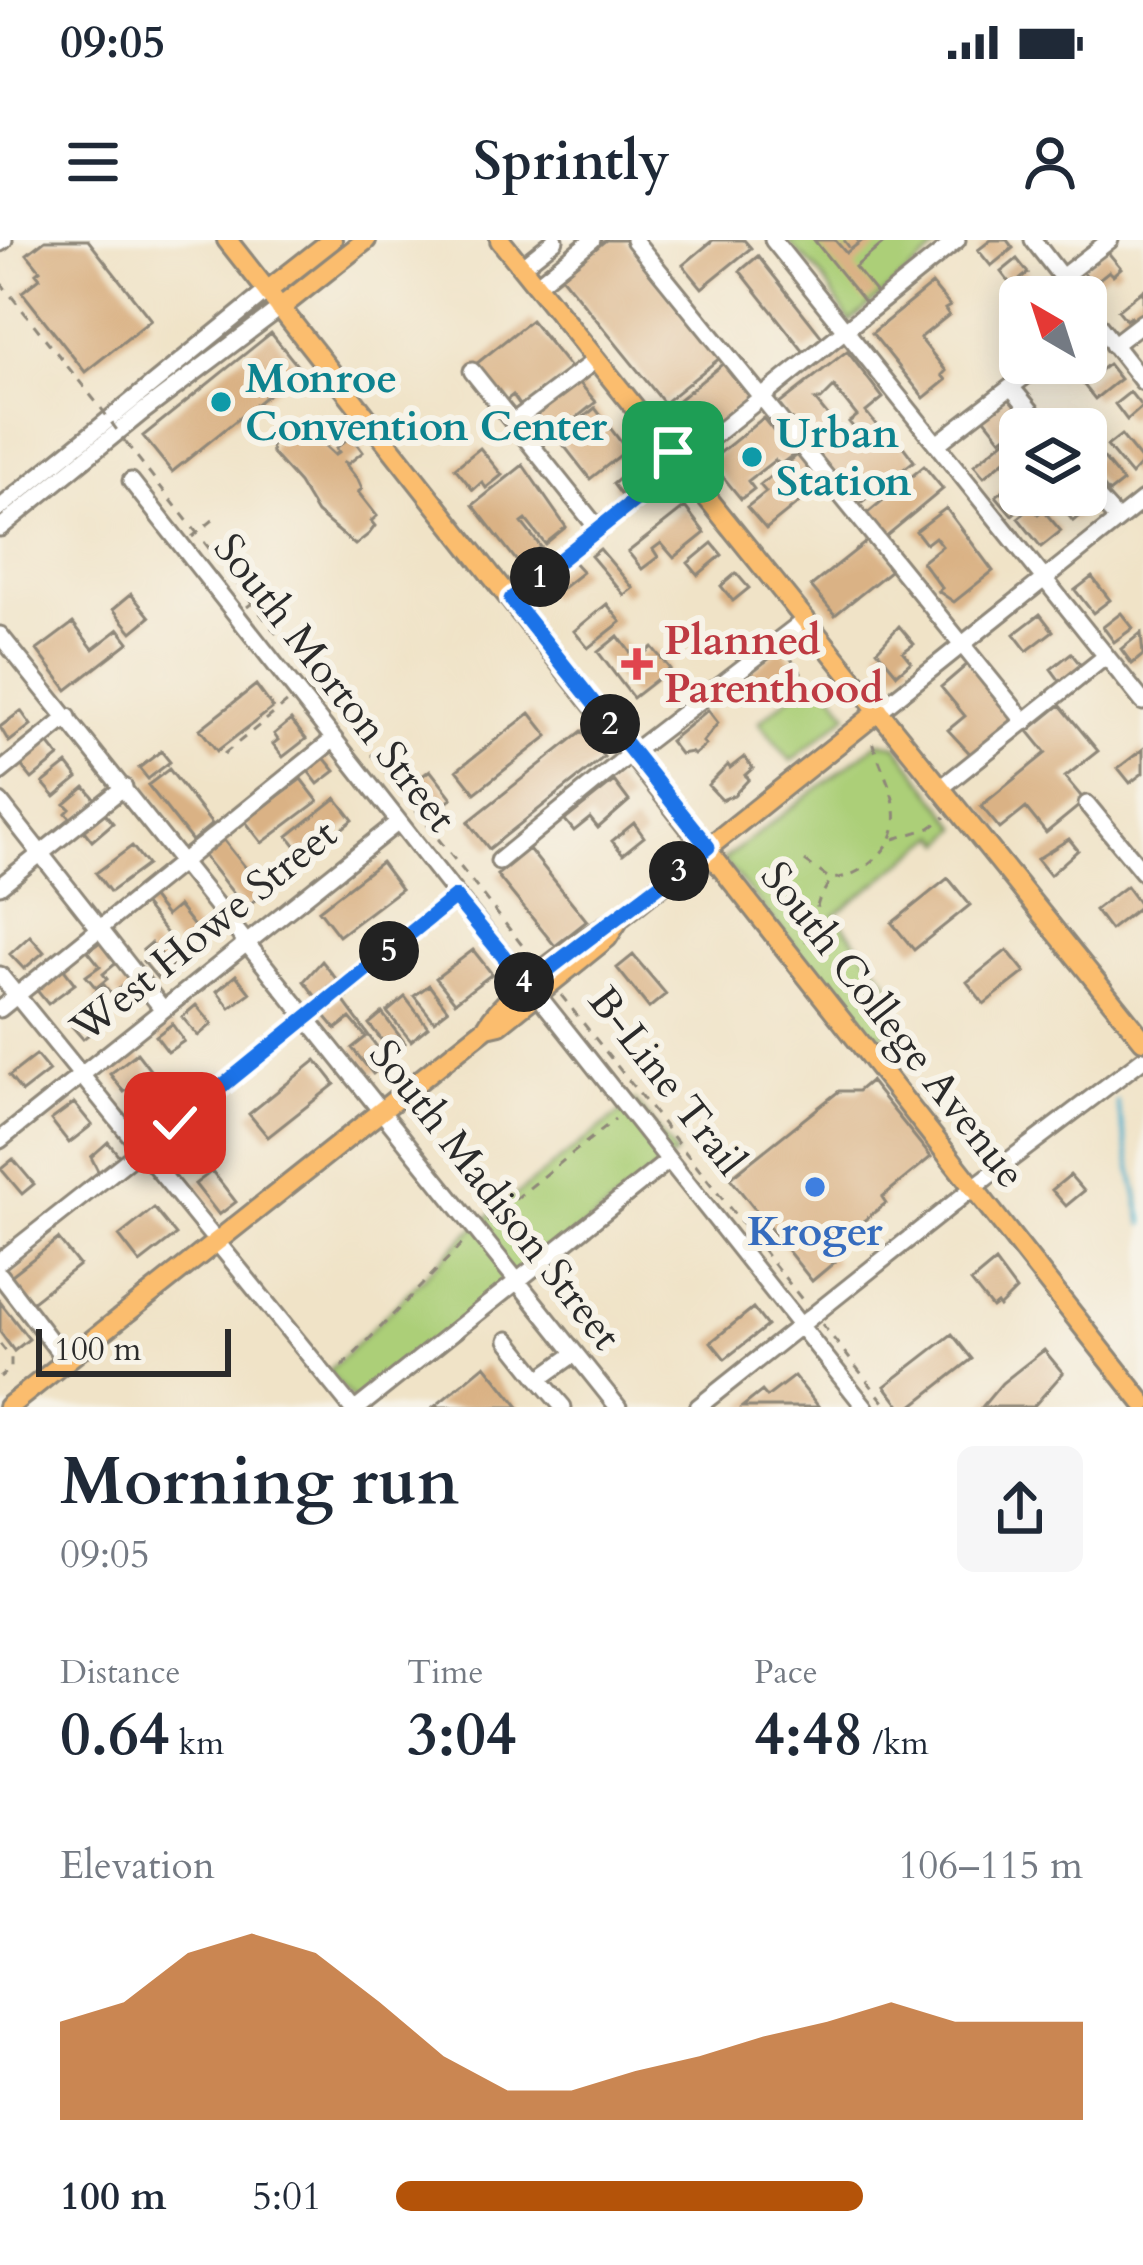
<!DOCTYPE html>
<html lang="en">
<head>
<meta charset="utf-8">
<style>
  :root { --surface:#fff; --page:#f6f6f7; --text:#1f2937; --muted:#747a83; --accent:#b45309 }
  body { margin:0; font-family:Cardo,serif; background:var(--page); color:var(--text); height:100vh; display:flex; flex-direction:column; font-size:45px; white-space:nowrap }
  * { box-sizing:border-box; margin:0 }
  p { font-size:39px; color:var(--muted) }
  .icon { flex:none; width:66px; height:66px; fill:none; stroke:currentColor; stroke-width:2; stroke-linecap:round; stroke-linejoin:round }
  .map { position:relative; height:1167px; overflow:hidden }
  .sheet { display:flex; flex-direction:column; background:var(--surface); flex:1 }
  .sheet>* { flex:none }
  .needle { width:78px; rotate:321deg }
  .tools { position:absolute; left:999px; top:36px; display:grid; gap:24px }
  .tools a { display:grid; place-items:center; width:108px; height:108px; border-radius:18px; background:var(--surface); box-shadow:0 6px 30px #0003; font-size:60px }
  .scale { position:absolute; left:36px; bottom:30px; width:195px; box-sizing:border-box; padding-left:12px; border:6px solid #2b2b2b; border-top:0; font-size:33px; line-height:42px; white-space:nowrap; color:#2b2b2b; -webkit-text-stroke:9px #f7f3e8; paint-order:stroke }
  .pin { position:absolute; display:grid; place-items:center; width:102px; height:102px; color:#fff; margin:-51px; border-radius:24px; box-shadow:0 6px 18px #0006 }
  .km { position:absolute; width:60px; height:60px; margin:-30px; border-radius:50%; background:#222; color:#fff; font-size:33px; line-height:60px; text-align:center }
  .round { display:grid; place-items:center; flex:none; width:126px; height:126px; border-radius:18px; background:var(--page) }
  .headline { display:flex; align-items:center; justify-content:space-between; height:204px; padding:0 60px }
  h1 { font-size:66px; font-weight:700; line-height:90px }
  .metrics { display:grid; grid-template-columns:repeat(3,1fr); gap:18px; height:204px; padding:12px 60px }
  .metrics div { display:grid; align-content:center }
  .metrics b { font-size:60px; font-weight:700 }
  .metrics small { font-size:33px; font-weight:400 }
  .metrics p { font-size:33px }
  .chart { height:336px; padding:24px 60px }
  .chart p { display:flex; justify-content:space-between }
  .chart svg { width:100%; height:216px; margin-top:12px; fill:var(--accent); opacity:.7 }
  ul { padding:0 60px; list-style:none; font-size:39px }
  li { display:grid; grid-template-columns:192px 144px 1fr; align-items:center; height:90px }
  li i { height:30px; border-radius:15px; background:var(--accent) }
  .status { display:flex; justify-content:space-between; align-items:center; height:84px; padding:0 60px; background:var(--surface); direction:ltr }
  .status svg { height:33px; fill:currentColor }
  header { display:flex; justify-content:space-between; align-items:center; height:156px; padding:0 60px; background:var(--surface); font-size:54px; font-weight:700 }
  .map>svg:first-child { display:block }
  .green { fill:#accf78; stroke:#6c7d52; stroke-width:3 }
  .lines { fill:none; stroke-linecap:round; stroke-linejoin:round }
  .stream { stroke:#4baeca; stroke-width:4.5 }
  .building { fill:#dab285; fill-rule:evenodd }
  .minor-casing { stroke:#8e8779; stroke-width:21 }
  .major-casing { stroke:#8e8779; stroke-width:24 }
  .path { stroke:#8e8779; stroke-width:3; stroke-dasharray:9 9; stroke-linecap:butt }
  .minor { stroke:#fff; stroke-width:15 }
  .major { stroke:#fbbd6e; stroke-width:18 }
  .path-bridge { stroke:#8e8779; stroke-width:3; stroke-dasharray:9 9; stroke-linecap:butt }
  .route-casing { stroke:#fff; stroke-width:24 }
  .route { stroke:#1a73e8; stroke-width:15 }
  .culture-dot { fill:#0f9aa8; stroke:#f7f3e8; stroke-width:4.5 }
  .health-dot { fill:#e0444e; stroke:#f7f3e8; stroke-width:4.5 }
  .shop-dot { fill:#3f7fe0; stroke:#f7f3e8; stroke-width:4.5 }
  .labels { text-anchor:middle; dominant-baseline:central; stroke-width:12; stroke-linejoin:round; paint-order:stroke }
  .culture-label { font-size:42px; font-weight:bold; fill:#0d838f; stroke:#f7f3e8; text-anchor:start }
  .health-label { font-size:42px; font-weight:bold; fill:#be3a42; stroke:#f7f3e8; text-anchor:start }
  .street-label { font-size:42px; fill:#2b2b2b; stroke:#f7f3e8 }
  .shop-label { font-size:42px; font-weight:bold; fill:#366cbe; stroke:#f7f3e8 }
</style>
</head>
<body>
<div class="status"><b>09:05</b><svg viewBox="0 0 49 12"><path d="M0 12V9h3v3zM5 12V6h3v6zM10 12V3h3v9zM15 12V0h3v12zM26 1h20v11H26zM47 4h2v5h-2z"/></svg></div>
<header><svg class="icon" aria-label="menu" viewBox="0 0 24 24"><path d="M4 6h16M4 12h16M4 18h16"/></svg>Sprintly<svg class="icon" aria-label="person" viewBox="0 0 24 24"><circle cx="12" cy="8" r="4"/><path d="M4 21q1-7 8-7t8 7"/></svg></header>
<div class="map">
<svg width="1143" height="1167" viewBox="0 0 1143 1167">
  <rect width="100%" height="100%" fill="#f7f3e8"/>
  <filter id="ink" filterUnits="userSpaceOnUse"><feTurbulence type="fractalNoise" baseFrequency=".00833" numOctaves="2"/><feDisplacementMap in="SourceGraphic" scale="24" xChannelSelector="R" yChannelSelector="G"/><feConvolveMatrix kernelMatrix="1 2 1 2 8 2 1 2 1" color-interpolation-filters="sRGB"/></filter>
  <filter id="wash" filterUnits="userSpaceOnUse"><feTurbulence type="fractalNoise" baseFrequency=".004" numOctaves="4" result="noise"/><feDisplacementMap in="SourceGraphic" scale="48" xChannelSelector="R" yChannelSelector="G"/><feGaussianBlur stdDeviation="2.7" result="paint"/><feColorMatrix in="noise" values="0 0 0 0 0 0 0 0 0 0 0 0 0 0 0 0 0 1.4 0 .05"/><feComposite in="paint" operator="in"/></filter>
  <g filter="url(#wash)">
    <rect width="100%" height="100%" fill="#f0e3c7"/>
    <path class="green" d="M786,0H947L850,82C839,67 832,51 822,37C812,21 796,14 786,0Z
      M811,439L820,449L827,444L848,474L791,521L759,482Z
      M879,502L896,505L959,588L945,603L938,595L835,675L900,757L885,780L890,788L874,801L723,620Z
      M635,861L676,914L359,1167L328,1132L470,991Z"/>
    <g class="lines">
      <path class="stream" d="M1117,862L1143,984"/>
    </g>
    <g id="blocks">
      <path class="building" d="M45,0H88L151,80L85,132L22,52L40,38L36,33L40,30L27,14Z
        M606,0H625L720,118L664,163L561,36Z
        M713,0H744L751,8L702,48L683,25Z
        M814,0H835L846,13L863,0H883L885,2L855,27L877,54L865,63Z
        M991,0H1007L1013,8L991,26L978,10Z
        M1106,10L1121,28L1113,35L1109,31L1093,44L1081,30Z
        M758,16L822,97L804,112L740,31Z
        M1017,19L1028,33L1012,46L1001,32Z
        M932,44L950,66L945,69L949,75L920,98L946,131L942,135L946,140L924,158L872,93Z
        M1143,50V75L1134,82L1130,77L1126,80L1118,70Z
        M531,80L571,129L522,168L513,155L500,165L471,128Z
        M271,93L300,129L172,232L143,196Z
        M847,111L883,158L866,172L893,206L899,201L914,221L858,265L778,165ZM834,147L857,176L849,182L863,199L853,207L815,160H821Z
        M726,121L754,155L692,204L665,171Z
        M1108,124L1120,139L1095,159L1083,144Z
        M578,141L596,162L539,208L522,186Z
        M1012,152L1031,176L1001,199L982,175Z
        M1130,152L1142,167L1127,180L1115,164Z
        M595,168L627,210L590,239L558,198Z
        M763,178L793,215L780,225L775,220L748,241L754,249L741,259L710,221Z
        M300,183L335,215L339,212L336,208L351,196L363,212L348,224L343,221L358,240L362,249L358,252L377,276L371,281L375,286L369,294L355,305L317,273L299,243L272,213L271,206Z
        M1017,190L1020,208L984,237L974,225Z
        M1121,195L1143,222L1131,235L1107,206Z
        M480,208L502,235L486,248L482,242L473,250L455,228Z
        M801,212L824,242L766,289L747,267L766,252L760,245Z
        M1100,214L1123,242L1109,253L1086,225Z
        M645,218L655,230L623,257L613,244Z
        M523,225L566,287L545,304L526,280L522,283L541,307L519,324L473,265Z
        M924,226L943,249L884,298L865,275Z
        M1020,237V255H1036L1012,275L996,256Z
        M1052,255H1083L1091,266L1073,281Z
        M685,267L705,293L674,318L661,303L653,309L658,317L642,329L628,312Z
        M1032,267L1038,274L1043,270L1061,291L1041,307L1018,278Z
        M946,268L993,331L954,362L938,351L942,348L922,322L942,306L935,297L926,304L916,291Z
        M871,298L895,327L835,375L811,346Z
        M712,303L722,315L698,335L688,323Z
        M600,309L633,348L624,355L591,316Z
        M572,320L583,332L549,359L542,350V344Z
        M736,333L749,348L733,361L721,346Z
        M1092,337L1110,360L1093,373L1075,350Z
        M131,354L150,377L132,392L113,369Z
        M607,364L621,382L588,408L574,391Z
        M1121,373L1133,388L1114,402L1103,387Z
        M1040,374L1053,391L1027,411L1014,394Z
        M73,383L93,409L119,389L129,402L67,450L37,410Z
        M899,386L914,404L903,412L911,422L897,434L877,410Z
        M1141,393L1143,415L1132,424L1121,409Z
        M618,396L636,420L652,407L670,429L633,458L598,412Z
        M782,407L801,432L768,458L757,445L747,453L738,442Z
        M1071,413L1083,428L1062,444L1051,429Z
        M969,423L1014,477L1011,479L1017,487L976,520L948,490L965,476L941,447Z
        M256,445L273,468L217,511L200,489Z
        M1060,465L1098,511L1065,537L1085,561L1046,593L1026,568L1000,589L981,566L1046,513L1028,491Z
        M708,470L718,483L703,502L706,505L694,515L691,512L680,514L670,501Z
        M21,471L31,485L9,502L0,487Z
        M530,473L548,496L475,553L457,530Z
        M291,480L306,499L283,517L273,504L278,500L274,494Z
        M582,491L604,517L489,609L468,582Z
        M47,502L59,517L32,539L20,524Z
        M1143,509V533L1130,543L1118,528Z
        M161,511L170,522L148,539L139,528Z
        M321,514L335,531L318,544L305,527Z
        M744,517L753,528L745,535L749,539L734,555L722,560L708,545L728,525L730,528Z
        M67,524L78,538L55,557L43,543Z
        M169,529L212,584L192,601L148,545Z
        M430,530L452,558L440,569L417,540Z
        M301,539L318,561L262,603L245,581Z
        M614,541L629,561L598,588L590,578L574,591L565,580Z
        M85,547L98,562L74,582L66,573L70,569L65,564Z
        M336,558L353,580L305,618L288,596Z
        M102,570L113,583L92,601L81,587Z
        M634,583L644,597L623,614L612,601Z
        M222,598L265,652L245,668L202,614Z
        M1069,599L1078,610L1050,635L1037,619Z
        M132,606L147,625L110,652L96,633Z
        M529,609L587,681L555,706L497,635Z
        M381,622L401,649L339,696L319,670Z
        M948,638L970,665L914,710L892,683Z
        M1126,646L1141,666L1110,690L1095,670Z
        M151,657L166,676L178,666L200,694L180,710L143,664Z
        M30,696L44,712L24,729L10,714Z
        M104,699L120,720L103,734L107,739L96,748L86,736L100,726L88,711Z
        M151,703L172,726L158,739L143,721L148,716L143,710Z
        M473,710L492,734L455,762L436,738Z
        M1007,710L1025,732L984,764L967,742Z
        M633,715L666,754L649,768L617,728Z
        M322,721L337,740L316,757L304,741Z
        M62,727L75,744L48,764L35,748Z
        M236,735L250,753L230,768L217,751Z
        M130,740L144,756L129,768L115,752Z
        M104,745L114,757L101,767L110,778L83,799L70,784L98,762L92,755Z
        M429,745L448,770L434,781L414,756Z
        M340,756L388,822L373,834L352,808L366,797L350,778L336,789L321,771Z
        M405,757L428,787L411,801L387,772Z
        M196,765L212,784L198,796L182,777Z
        M382,773L405,803L392,813L369,784Z
        M172,784L184,801L168,812L156,796Z
        M137,813L150,830L146,833L150,838L133,852L130,848L124,852L110,834Z
        M36,815L49,831L22,852L9,836Z
        M316,820L335,844L268,897L249,874Z
        M870,841L931,917L882,957L886,963L827,1010L836,1021L812,1041L730,938L839,851H858Z
        M168,851L179,866L153,887L141,872Z
        M74,863L92,885L69,903L51,880Z
        M182,884L197,901L179,917L164,899Z
        M108,902L120,917L100,935L91,917Z
        M13,919L34,944L22,954L1,929Z
        M212,931L236,962L219,975L195,944Z
        M1070,935L1084,951L1066,966L1052,950Z
        M154,968L176,995L140,1023L119,996Z
        M58,999L79,1025L29,1064L8,1038Z
        M995,1022L1016,1050L999,1067L997,1064L992,1068L971,1042Z
        M0,1062L29,1099L14,1111L0,1092Z
        M753,1068L767,1086L725,1119L711,1102Z
        M952,1094L972,1119L911,1167H901L885,1146Z
        M1044,1110L1063,1133L1033,1167H982L1002,1143Z
        M485,1125L519,1167H434Z
        M794,1136L819,1167H742L762,1151L767,1157Z"/>
    </g>
  </g>
  <g filter="url(#ink)">
    <use href="#blocks" fill-opacity="0" stroke="#8e8779" stroke-width="3"/>
    <g class="lines">
      <defs>
        <path id="minor" d="M634,0L1025,482
          M773,0L1143,462
          M1033,0L1077,57
          M0,3L4,0
          M521,27L555,0
          M1062,37L1110,0
          M536,45L592,0
          M1086,69L1143,142
          M1113,105L1143,82
          M472,131L599,290
          M1011,147L1046,189
          M513,182L597,119
          M937,204L1042,123
          M131,241L528,746
          M1086,245L1118,280
          M0,268L267,51
          M0,288L141,173L280,68
          M511,359L957,0
          M0,395L618,1167
          M879,471L1143,260
          M0,532L68,477
          M941,548L1106,416
          M0,562L162,768
          M1087,564L1143,632
          M499,621L619,523L806,379
          M0,646L124,547
          M0,735L351,1167
          M537,754L865,1167
          M0,769L334,499
          M0,900L397,583
          M0,1021L175,883L194,874L220,848L455,657
          M0,1035L66,1121
          M508,1100L539,1139L574,1114
          M539,1139L563,1167
          M359,1167L668,921
          M698,1167L974,947L1143,819"/>
        <path id="major" d="M227,0L1143,1163
          M500,0L1143,800
          M267,51L332,0
          M280,68L366,0
          M487,787C500,758 589,693 620,678L879,471
          M8,1167L487,787L500,784L607,698L620,678"/>
      </defs>
      <use href="#minor" class="minor-casing"/>
      <use href="#major" class="major-casing"/>
      <path class="path" d="M844,0L849,7L858,0
        M0,42L100,167
        M126,203L533,719
        M192,297L218,276
        M247,367L263,355L278,375L289,367
        M224,514L288,462
        M894,599L930,588L945,577
        M805,621L830,639C849,638 866,629 879,615C914,579 884,540 872,501
        M806,702L819,660L831,639
        M561,755L804,1062
        M487,982L615,879
        M822,1084L888,1167
        M0,1104L11,1118V1128L0,1137
        M342,1127L466,1000"/>
      <use href="#minor" class="minor"/>
      <use href="#major" class="major"/>
      <path class="path-bridge" d="M101,168L126,203"/>
    </g>
  </g>
  <g class="lines" filter="url(#ink)">
    <defs>
      <path id="route" d="M175,883L194,874L220,848L455,657L528,746C587,697 649,656 708,607L511,359L681,223L673,212"/>
    </defs>
    <use href="#route" class="route-casing"/>
    <use href="#route" class="route"/>
  </g>
  <g class="culture-dot">
    <circle cx="221" cy="162" r="12"/>
    <circle cx="752" cy="217" r="12"/>
  </g>
  <path class="health-dot" d="M631 406h12v12h12v12h-12v12h-12v-12h-12v-12h12z"/>
  <circle class="shop-dot" cx="815" cy="947" r="12"/>
  <g class="labels">
    <g class="culture-label">
      <text x="245" y="138">Monroe<tspan x="245" dy="48">Convention Center</tspan></text>
      <text x="776" y="193">Urban<tspan x="776" dy="48">Station</tspan></text>
    </g>
    <g class="health-label">
      <text x="664" y="400">Planned<tspan x="664" dy="48">Parenthood</tspan></text>
    </g>
    <g class="street-label">
      <text transform="translate(335 443) rotate(52)">South Morton Street</text>
      <text transform="translate(204 691) rotate(-39)">West Howe Street</text>
      <text transform="translate(893 785) rotate(52)">South College Avenue</text>
      <text transform="translate(667 841) rotate(52)">B-Line Trail</text>
      <text transform="translate(495 955) rotate(52)">South Madison Street</text>
    </g>
    <g class="shop-label">
      <text x="815" y="991">Kroger</text>
    </g>
  </g>
</svg>
<div class="tools">
<a><svg class="needle" viewBox="-14 -14 28 28"><path d="M0-13l5 13h-10z" fill="#e53935"/><path d="M0 13l5-13h-10z" fill="#747a83"/></svg></a>
<a><svg class="icon" aria-label="layers" viewBox="0 0 24 24"><path d="M12 4l9 5-9 5-9-5zM3 14l9 5 9-5"/></svg></a>
</div>
<div class="scale">100 m</div>
<div class="pin" style="left:673px;top:212px;background:#1e9e55"><svg class="icon" aria-label="arrive" viewBox="0 0 24 24"><path d="M6 21V4h12l-3 4 3 4H6"/></svg></div>
<div class="pin" style="left:175px;top:883px;background:#d93025"><svg class="icon" aria-label="check" viewBox="0 0 24 24"><path d="M5 12l5 5 9-10"/></svg></div>
<b class="km" style="left:540px;top:337px">1</b>
<b class="km" style="left:610px;top:484px">2</b>
<b class="km" style="left:679px;top:631px">3</b>
<b class="km" style="left:524px;top:742px">4</b>
<b class="km" style="left:389px;top:711px">5</b>
</div>
<section class="sheet">
<div class="headline"><div><h1>Morning run</h1><p>09:05</p></div><a class="round"><svg class="icon" aria-label="share" viewBox="0 0 24 24"><path d="M12 15V3M7 8l5-5 5 5M5 13v7h14v-7"/></svg></a></div>
<div class="metrics">
<div><p>Distance</p><b>0.64<small> km</small></b></div>
<div><p>Time</p><b>3:04</b></div>
<div><p>Pace</p><b>4:48<small> /km</small></b></div>
</div>
<div class="chart"><p><span>Elevation</span>106–115 m</p>
<svg viewBox="0 0 160 44" preserveAspectRatio="none"><path d="M0 44V24L10 20L20 10L30 6L40 10L50 20L60 31L70 38L80 38L90 34L100 31L110 27L120 24L130 20L140 24L150 24L160 24V44z"/></svg>
</div>
<ul>
<li><b>100 m</b>5:01<i style="width:68%"></i></li>
</ul>
</section>
</body>
</html>
